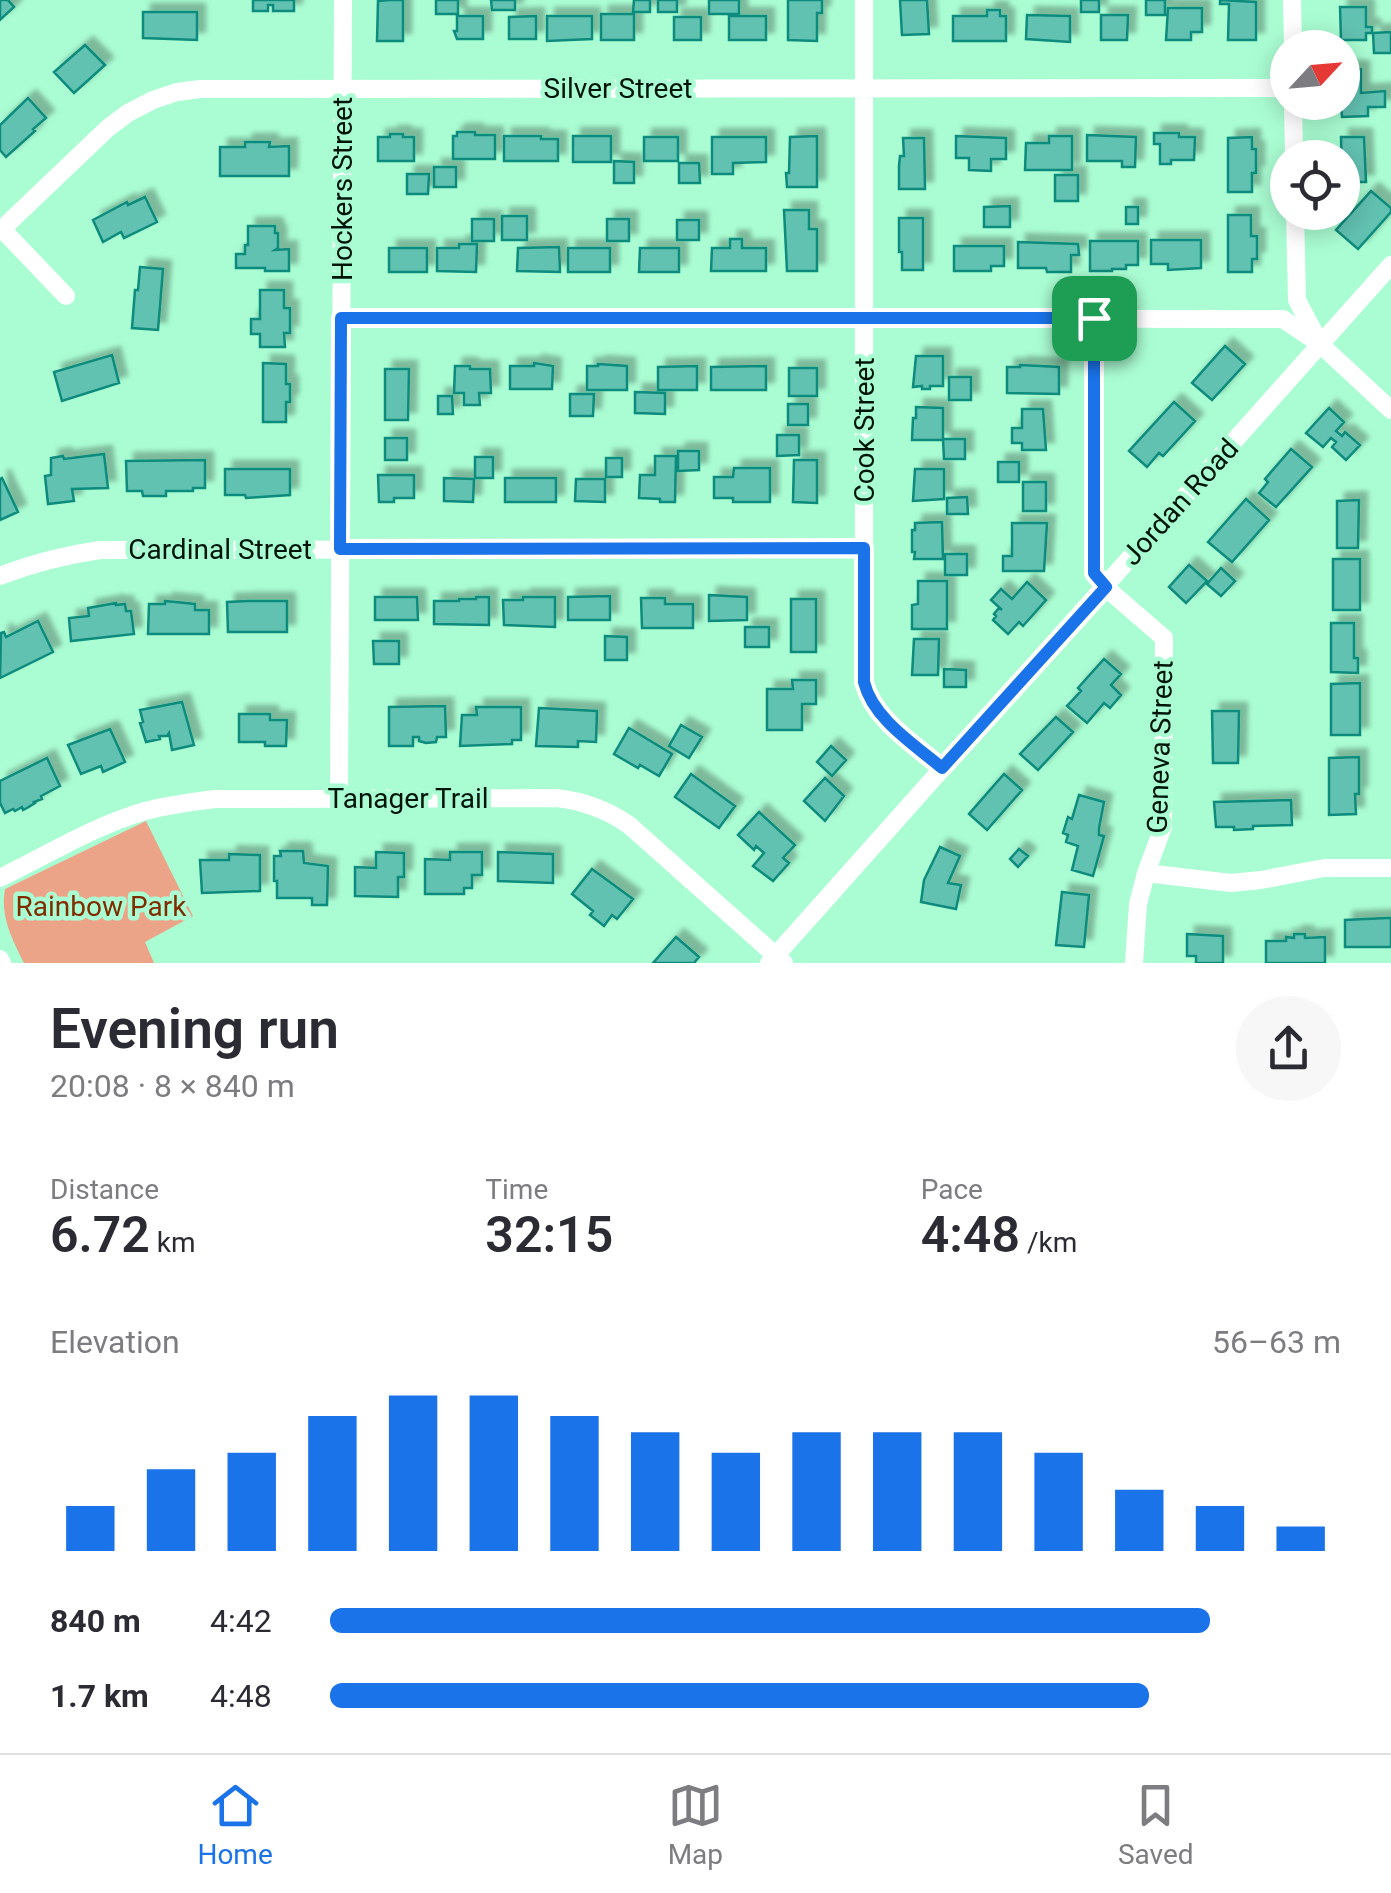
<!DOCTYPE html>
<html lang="en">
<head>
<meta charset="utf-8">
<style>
  :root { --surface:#fff; --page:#f7f7f7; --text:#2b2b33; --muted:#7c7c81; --line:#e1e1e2; --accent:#1a73e8 }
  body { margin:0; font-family:Roboto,sans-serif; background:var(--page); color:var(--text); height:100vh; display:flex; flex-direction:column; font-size:38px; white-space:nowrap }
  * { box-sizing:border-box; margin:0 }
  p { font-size:32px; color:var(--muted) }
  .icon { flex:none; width:55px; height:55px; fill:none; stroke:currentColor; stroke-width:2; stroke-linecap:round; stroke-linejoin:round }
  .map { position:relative; height:963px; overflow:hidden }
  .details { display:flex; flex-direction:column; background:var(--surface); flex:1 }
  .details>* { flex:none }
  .needle { width:65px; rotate:64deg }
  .tools { position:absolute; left:1270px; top:30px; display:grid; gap:20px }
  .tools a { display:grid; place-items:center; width:90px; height:90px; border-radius:50%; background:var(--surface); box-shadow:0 5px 25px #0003; font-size:50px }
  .pin { position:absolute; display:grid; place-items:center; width:85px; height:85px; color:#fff; margin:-42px; border-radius:20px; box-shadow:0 5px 15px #0006 }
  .round { display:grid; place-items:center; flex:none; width:105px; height:105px; border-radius:52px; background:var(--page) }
  .overview { display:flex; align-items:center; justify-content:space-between; height:170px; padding:0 50px }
  h1 { font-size:55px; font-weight:600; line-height:75px }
  .figures { display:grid; grid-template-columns:repeat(3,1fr); gap:15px; height:170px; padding:10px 50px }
  .figures div { display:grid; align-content:center }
  .figures b { font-size:50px; font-weight:600 }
  .figures small { font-size:28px; font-weight:400 }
  .figures p { font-size:28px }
  .chart { height:280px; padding:20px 50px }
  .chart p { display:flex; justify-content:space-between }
  .chart svg { width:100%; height:180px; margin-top:10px; stroke:var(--accent); stroke-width:6 }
  ul { padding:0 50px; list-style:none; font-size:32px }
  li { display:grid; grid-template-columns:160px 120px 1fr; align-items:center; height:75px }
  li i { height:25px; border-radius:12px; background:var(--accent) }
  .dock { display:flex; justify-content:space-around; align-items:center; height:140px; border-top:2px solid var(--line); background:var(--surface); font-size:28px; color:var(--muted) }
  .dock a { display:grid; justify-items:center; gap:5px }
  .dock .active { color:var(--accent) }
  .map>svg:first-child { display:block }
  .green { fill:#eca489 }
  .building { fill:#62c2b2; stroke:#0e8b7c; stroke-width:2.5; filter:url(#shadow) }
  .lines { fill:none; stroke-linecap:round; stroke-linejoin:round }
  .street { stroke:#fff; stroke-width:18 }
  .route-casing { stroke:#fff; stroke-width:20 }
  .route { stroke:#1a73e8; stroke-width:12 }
  .labels { text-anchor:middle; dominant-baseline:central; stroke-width:9; stroke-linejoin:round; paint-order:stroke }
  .street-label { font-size:28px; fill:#00150a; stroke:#aafdd3 }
  .park-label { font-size:28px; fill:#7f2c01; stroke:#aafdd3 }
</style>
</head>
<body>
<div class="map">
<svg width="1391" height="963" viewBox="0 0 1391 963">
  <defs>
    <filter id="shadow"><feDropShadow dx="8" dy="-8" stdDeviation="2.5" flood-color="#0004"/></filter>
  </defs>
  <rect width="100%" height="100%" fill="#aafdd3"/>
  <path class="green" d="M146,821L193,916L145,942L154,963H24C12,939 0,916 5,889Z"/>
  <path class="building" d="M0,0H8L14,7L0,20Z
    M253,0H294V11H273V5H268V11H253Z
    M390,0H403V41H377L378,1Z
    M436,0H458V14H436Z
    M491,0H515V10H492Z
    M634,0H650V12H633Z
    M658,0H677V12H658Z
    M709,0H739V14H709Z
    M788,0H822V13H817V41L788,40Z
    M900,0H927L929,34L902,35Z
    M1081,0H1099V12H1081Z
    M1146,0H1165V15H1146Z
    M1220,0L1256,2V40H1228L1229,4H1220Z
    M1340,7H1366V27H1372V33H1366V40H1341Z
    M1168,8H1202V32H1191V40H1166Z
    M987,10H1000V16H1006V41H953V16H987Z
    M143,12H197V40L143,38Z
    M601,14H634V40H601Z
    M1027,15L1070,16V42L1026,39Z
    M1101,15H1128L1127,40H1101Z
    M457,16H483V39H457L454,31H457Z
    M536,16V39H509V17Z
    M547,16H592V39L547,41Z
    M729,16H766V40H729Z
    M674,17H701V40H674Z
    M1391,32V53H1374L1373,33Z
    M85,45L105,65L74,93L54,72Z
    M1343,69H1361V93L1385,91V107H1368V116L1342,117L1341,102L1345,99V92H1352V87H1343Z
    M28,98L46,118L33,129L35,131L6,157L0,150V125Z
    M457,132H475V135H495V159H453V136H457Z
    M1154,133H1179V137H1195L1194,160H1171V164H1160V144H1154Z
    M390,134H403V137H414V161H378V137H390Z
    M1087,135L1136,137L1135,167H1122V161H1087Z
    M504,136H541V139H558V161H504Z
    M573,136H611V162H573Z
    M817,136V187H787L786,173H789L790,137Z
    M956,136L1006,138V159H991V171L969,170V158H956Z
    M1049,136H1072V170H1025L1026,143H1049Z
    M644,137H678V161H644Z
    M712,137H766V162L733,163V174H712Z
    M1252,137V149H1256V173H1252V192H1228V138Z
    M1341,137H1364L1366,182H1342Z
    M903,138H924L925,189H899V166L900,156H904Z
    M245,142H270L269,147L289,146V176H220V147H245Z
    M614,161L634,162V183H614Z
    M679,163H699L700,183H679Z
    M434,167H456V187H434Z
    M407,174H429L428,194H407Z
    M1055,175H1078V201H1055Z
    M1371,191L1391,208V212L1358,249L1336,230Z
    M145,197L157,222L124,238L121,232L103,242L93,220L127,202L128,205Z
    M1010,206V227H984V207Z
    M1126,207H1138V224H1126Z
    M784,210H809V229H817V271H787Z
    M1228,215H1251V236H1257V259H1252V272H1228Z
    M502,216H527V240H502Z
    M899,218H923V270H902V252H899Z
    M472,219H494V241H472Z
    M607,219H629V241H607Z
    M677,220H699V240H677Z
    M248,226H275V233H278V248L275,250L289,249V271H265V268H236V254H245V245H248Z
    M730,239H742V248H766V271H711L712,248H730Z
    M1151,240H1201V268L1168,270V264H1151Z
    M1090,241H1138V265H1126V269H1112V271H1090Z
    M1018,242L1078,244L1079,255H1071V272H1047L1046,268H1018Z
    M459,244H477L476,272L437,271V248H459Z
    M954,246H1004V266H991V271H954Z
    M559,247L560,272L517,271L518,248Z
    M389,248H427V272H389Z
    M568,248H610V272H568Z
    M640,248H679V272H639Z
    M140,267L163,269L158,330L132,328L135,290H138Z
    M260,290H284V308H290V333H284L285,347H260V334H251V319H260Z
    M1225,346L1245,364L1212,400L1192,383Z
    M112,355L119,383L62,401L54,372Z
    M916,356H943V386H930V389H922V386L913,387Z
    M263,363L286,364V384H290V402H286V422H263Z
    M534,363L553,366L552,389H510V366H534Z
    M598,364L627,366V390H587V366H598Z
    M1020,365L1059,367V394L1007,393V367H1020Z
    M455,366H470V369H490L491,393H479L480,405H464V393H454Z
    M697,366V390H658V367Z
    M766,366V390H711V367Z
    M789,368H817V396H789Z
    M385,369H409L408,420H385Z
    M949,377H971V400H949Z
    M635,392L665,393V414L635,413Z
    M570,394H594L593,416H570Z
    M438,396H452L453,414H438Z
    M1174,402L1195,421L1163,456L1159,453L1147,467L1129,451Z
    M788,404H808V425H788Z
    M916,407L943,408V440H912L913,418H916Z
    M1329,408L1344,422L1336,431L1342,436L1345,432L1360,445L1346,460L1332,447L1336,442L1331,438L1323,447L1306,433Z
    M1022,409H1043L1046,450H1022V443H1012V428H1022Z
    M777,435H799V455L777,456Z
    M385,438H407V460H385Z
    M943,439H965V459H944Z
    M1291,449L1312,467L1276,507L1259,493L1268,482L1265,479Z
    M678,451H699V470L678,471Z
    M104,454L108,488L72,489L74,501L48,504L45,476L51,475V458L63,456L64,459Z
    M655,456H676L675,502H660V499L639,498L640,475H655Z
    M475,457H493V478H475Z
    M606,458H622V477H606Z
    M205,460V488H193V491H166V496H143L142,491H127L126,461Z
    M794,460H817V503L793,502Z
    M998,462H1019V482H998Z
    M734,468H770V502H733V498H714V477H733Z
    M225,469H290V495L246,498L245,495H225Z
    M915,469H944V499L913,501Z
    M378,475H414V498H394V502H379Z
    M2,478L18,512L0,520V479Z
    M444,478L474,479L473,502L444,501Z
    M505,478H556V502H505Z
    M576,479H605V502L575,501Z
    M1023,482H1046V511H1023Z
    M967,497L968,514H947V498Z
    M1246,499L1269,520L1232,562L1208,542Z
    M1337,501L1359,500L1358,548H1337Z
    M942,522L943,559H914L915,552H912V530H915V523Z
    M1012,523H1047L1044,571H1003V556H1012Z
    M945,554H967V575H945Z
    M1333,559H1360V610H1333Z
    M1189,565L1207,581L1186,603L1169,587Z
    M1221,568L1235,581L1221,596L1207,584Z
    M918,581H947V629H912V605L918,604Z
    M1027,582L1046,600L1023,626L1019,622L1008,634L993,620L996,616L994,614L999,608L1002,610L991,600L1001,589L1012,599Z
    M709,595L747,597V620L709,621Z
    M610,596V620H568V597Z
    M375,597H417L418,620H375Z
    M476,597H489V625L434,624V601H459V599H476Z
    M523,597H555V627L504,625L503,600H523Z
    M641,598H665V604H693V628H642Z
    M791,599H816V652H791Z
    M165,601L195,604V610H209V634H148L149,604H165Z
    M247,601H287V632H228L227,602Z
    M116,603V605L125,604L126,611H131L134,634L71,641L69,618L89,616L88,608Z
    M38,621L53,652L0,678L1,633L4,632L6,637Z
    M1331,623H1354V658H1358V673L1331,672Z
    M745,627H769V647H745Z
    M605,636L627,637V660H605Z
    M914,639H939L938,675H912Z
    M373,641H399V664H374Z
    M1104,659L1121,674L1111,685L1121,695L1110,708L1104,703L1087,723L1067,706L1081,691L1078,688Z
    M944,669L966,670V687H944Z
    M792,680H816V704H802V730H767V689H793Z
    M1360,683V735H1331V684Z
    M182,702L194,745L172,750L169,733L167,736H159L160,739L146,742L140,723L143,722L140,710Z
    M445,706L446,737H437L436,742L426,743L419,741V737H413V746H389V707Z
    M476,707H521V740H512V744L460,746L462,715H477Z
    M539,708L597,711L596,742L578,741V747L536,746Z
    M1212,711H1239L1238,763H1213Z
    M239,714H270V720H287L286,746H265V742H239Z
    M1056,717L1073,732L1038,770L1020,754Z
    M681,725L702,737L689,758L669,746Z
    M629,728L672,754L659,776L640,765L638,768L614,754Z
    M110,729L125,762L103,772L101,766L81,774L68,745Z
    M831,746L846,760L832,776L817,762Z
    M1359,757V794H1355L1356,814L1329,815V758Z
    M47,758L60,786L41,796L42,799L34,802L35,803L27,808L23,810L22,807L15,811L13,809L5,813L0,803V781Z
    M691,774L735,806L719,828L675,797Z
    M1004,774L1022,790L987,830L969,814Z
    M825,778L844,796L825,821L804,801Z
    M1079,795L1104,802L1099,828V835L1104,836L1093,876L1072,870L1078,846L1066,842L1068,835L1063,833L1068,817L1072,819Z
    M1291,800L1292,825L1253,826V829L1234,830V827H1216L1214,802Z
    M759,812L795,845L783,858L789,863L773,881L753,866L764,853L756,846L754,850L738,835Z
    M940,847L960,856L948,883L961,885L956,909L921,902L924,880Z
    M1019,849L1028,856L1018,867L1010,859Z
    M280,851H303L304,863L328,866L327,905H312V898H277V881H274V856H281Z
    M376,852L404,853V877H398V897L355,896V867L376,868Z
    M450,852H482V875H472V888H464V894H425V859L450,860Z
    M498,852L553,854V883L498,881Z
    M229,854L260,855V891L202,893L200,860H229Z
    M592,869L633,899L617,919L612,915L604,926L590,915L593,911L572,894Z
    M1062,892L1089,895L1084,947L1056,945Z
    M1387,918H1391V947H1345V920Z
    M1187,934L1223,936V963H1196V956H1187Z
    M1294,934H1305V938L1325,937V963H1266V941H1286V937L1294,938Z
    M676,937L699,957L694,963H653Z"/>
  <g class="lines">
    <path class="street" d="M864,0V682C873,719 915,744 942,768
      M1292,0L1293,48
      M1293,102L1294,158
      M1295,212L1297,300L1320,344L1391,410
      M2,229L66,296
      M0,231L108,128L128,113L153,100L177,92L200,89L1288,88
      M341,318L1283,319L1320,344
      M1095,318V573L1105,587L1164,638L1163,827L1146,873L1138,904L1134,963
      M0,576C33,563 65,555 100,550L864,549
      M339,798L343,0
      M1146,873L1231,883L1261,880L1324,868H1391
      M0,878C47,855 94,826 145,811C168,805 191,802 215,799L556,798C584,801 606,809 629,825L784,963
      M0,959L2,963
      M769,963L1391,265"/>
  </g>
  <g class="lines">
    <defs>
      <path id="route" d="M341,318H1094V573L1106,587L942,768C915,745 873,719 864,682V548L340,549Z"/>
    </defs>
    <use href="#route" class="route-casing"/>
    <use href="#route" class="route"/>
  </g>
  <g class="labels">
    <g class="street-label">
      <text x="618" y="88">Silver Street</text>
      <text transform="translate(342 189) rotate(-90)">Hockers Street</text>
      <text transform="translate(864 430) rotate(-90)">Cook Street</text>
      <text transform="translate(1180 502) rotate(-48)">Jordan Road</text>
      <text x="220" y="549">Cardinal Street</text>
      <text transform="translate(1160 747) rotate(-88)">Geneva Street</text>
      <text x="408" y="798">Tanager Trail</text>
    </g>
    <g class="park-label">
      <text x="101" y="906">Rainbow Park</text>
    </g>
  </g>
</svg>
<div class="tools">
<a><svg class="needle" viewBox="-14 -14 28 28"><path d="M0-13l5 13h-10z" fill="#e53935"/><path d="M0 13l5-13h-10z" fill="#7c7c81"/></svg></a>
<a><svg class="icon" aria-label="locate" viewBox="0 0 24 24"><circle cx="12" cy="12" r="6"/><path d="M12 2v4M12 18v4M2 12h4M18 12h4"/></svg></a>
</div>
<div class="pin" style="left:1094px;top:318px;background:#1e9e55"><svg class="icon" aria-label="arrive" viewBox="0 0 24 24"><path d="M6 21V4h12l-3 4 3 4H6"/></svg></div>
</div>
<section class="details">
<div class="overview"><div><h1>Evening run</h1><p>20:08 · 8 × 840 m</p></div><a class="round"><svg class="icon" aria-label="share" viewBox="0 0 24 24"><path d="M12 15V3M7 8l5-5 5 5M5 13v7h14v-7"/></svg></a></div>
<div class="figures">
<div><p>Distance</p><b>6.72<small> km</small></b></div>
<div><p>Time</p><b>32:15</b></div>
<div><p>Pace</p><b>4:48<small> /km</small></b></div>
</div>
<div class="chart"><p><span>Elevation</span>56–63 m</p>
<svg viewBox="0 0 160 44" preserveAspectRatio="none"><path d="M5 44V33M15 44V24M25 44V20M35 44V11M45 44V6M55 44V6M65 44V11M75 44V15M85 44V20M95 44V15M105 44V15M115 44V15M125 44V20M135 44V29M145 44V33M155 44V38"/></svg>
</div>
<ul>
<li><b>840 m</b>4:42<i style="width:87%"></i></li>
<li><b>1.7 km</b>4:48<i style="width:81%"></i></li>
</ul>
</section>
<nav class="dock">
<a class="active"><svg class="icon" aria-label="home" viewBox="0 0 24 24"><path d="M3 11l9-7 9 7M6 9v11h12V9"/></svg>Home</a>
<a><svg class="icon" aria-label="map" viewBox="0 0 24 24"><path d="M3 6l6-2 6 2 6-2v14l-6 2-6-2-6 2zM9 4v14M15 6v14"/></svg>Map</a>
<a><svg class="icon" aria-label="saved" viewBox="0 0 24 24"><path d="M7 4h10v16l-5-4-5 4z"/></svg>Saved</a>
</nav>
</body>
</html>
